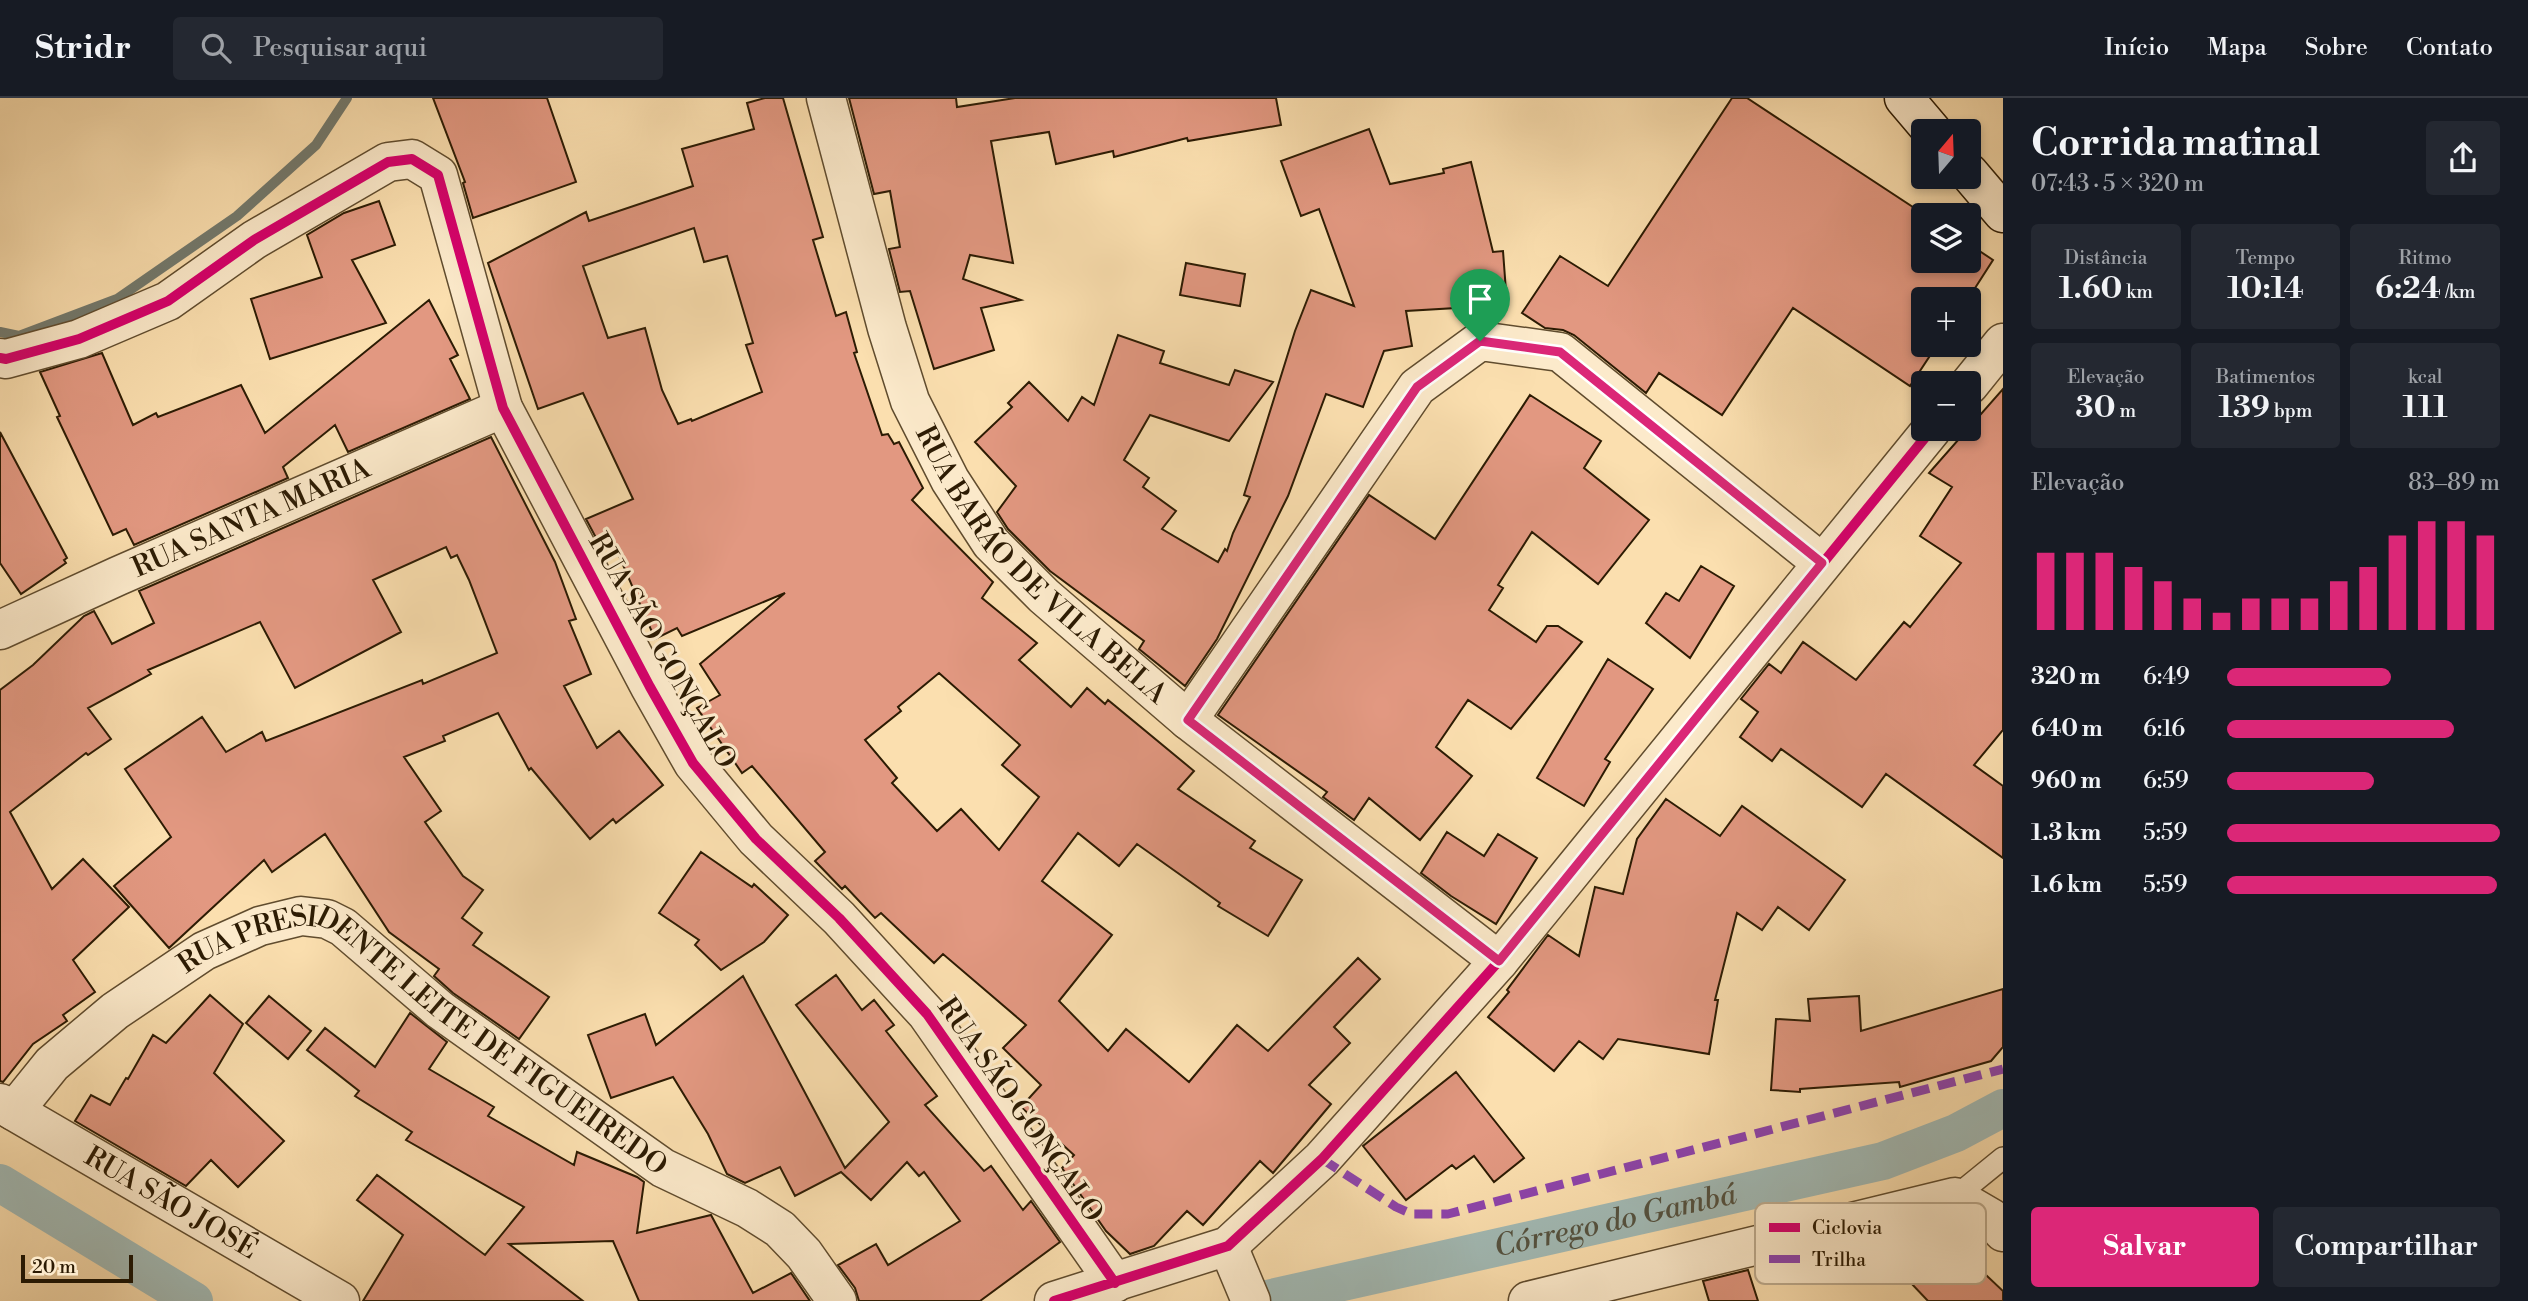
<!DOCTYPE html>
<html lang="pt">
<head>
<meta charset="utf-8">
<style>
  :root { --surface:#171b24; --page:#242831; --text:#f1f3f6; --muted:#9ea1a6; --line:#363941; --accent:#db2777 }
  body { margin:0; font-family:"Libre Bodoni",serif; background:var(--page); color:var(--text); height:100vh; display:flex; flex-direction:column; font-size:26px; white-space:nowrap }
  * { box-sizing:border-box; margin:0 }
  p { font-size:23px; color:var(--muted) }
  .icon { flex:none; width:38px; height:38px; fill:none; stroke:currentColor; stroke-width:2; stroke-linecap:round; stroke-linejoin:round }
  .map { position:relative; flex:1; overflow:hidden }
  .side { display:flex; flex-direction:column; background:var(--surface); width:525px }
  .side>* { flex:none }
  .needle { width:46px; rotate:19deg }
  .buttons { position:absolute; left:1911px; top:21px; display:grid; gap:14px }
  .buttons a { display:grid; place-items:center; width:70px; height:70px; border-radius:7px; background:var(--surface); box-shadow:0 4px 10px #0003; font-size:35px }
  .scale { position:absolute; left:21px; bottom:18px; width:112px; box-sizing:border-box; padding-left:7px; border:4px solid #2c1b03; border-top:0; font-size:19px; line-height:24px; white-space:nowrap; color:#2c1b03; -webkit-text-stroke:5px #fceacb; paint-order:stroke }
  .pin { position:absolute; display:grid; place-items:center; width:60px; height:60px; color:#fff; margin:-72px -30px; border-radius:50% 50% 50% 0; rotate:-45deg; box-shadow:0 0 7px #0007 }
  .pin .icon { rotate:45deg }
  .round { display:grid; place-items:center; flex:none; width:74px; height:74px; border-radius:7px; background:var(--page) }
  .summary { display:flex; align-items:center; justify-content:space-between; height:119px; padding:0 28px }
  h1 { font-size:38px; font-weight:700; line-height:52px }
  .stats { display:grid; grid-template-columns:repeat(3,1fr); gap:10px; height:119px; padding:7px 28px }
  .stats div { display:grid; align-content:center; border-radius:7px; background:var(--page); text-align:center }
  .stats b { font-size:30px; font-weight:700 }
  .stats small { font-size:19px; font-weight:400 }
  .stats p { font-size:19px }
  .chart { height:196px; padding:14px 28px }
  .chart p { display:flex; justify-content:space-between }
  .chart svg { width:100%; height:126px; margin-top:7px; stroke:var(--accent); stroke-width:6 }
  .action { display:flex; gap:14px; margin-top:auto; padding:14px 28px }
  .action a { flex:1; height:80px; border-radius:7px; background:var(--accent); color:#fff; font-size:28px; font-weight:700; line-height:80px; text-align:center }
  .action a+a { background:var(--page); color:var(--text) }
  ul { padding:0 28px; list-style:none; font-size:23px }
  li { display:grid; grid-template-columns:112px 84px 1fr; align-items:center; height:52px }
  li i { height:18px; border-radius:9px; background:var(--accent) }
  header { display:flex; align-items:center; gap:42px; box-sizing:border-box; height:98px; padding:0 35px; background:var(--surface); border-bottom:2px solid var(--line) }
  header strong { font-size:33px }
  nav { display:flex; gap:38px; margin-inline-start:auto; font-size:24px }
  .search { width:490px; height:63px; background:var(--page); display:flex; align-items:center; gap:18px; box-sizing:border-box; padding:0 24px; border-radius:7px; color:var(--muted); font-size:26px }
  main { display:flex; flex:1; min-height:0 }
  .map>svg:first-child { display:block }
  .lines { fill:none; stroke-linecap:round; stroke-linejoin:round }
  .stream { stroke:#737a6e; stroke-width:10 }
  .canal { stroke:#a2bab5; stroke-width:38 }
  .building { fill:#e29881; stroke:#2c1b03; stroke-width:2; fill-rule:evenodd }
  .service-casing { stroke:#604c2e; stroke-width:24 }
  .minor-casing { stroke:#604c2e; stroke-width:41 }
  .secondary-casing { stroke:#2c1b03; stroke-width:41 }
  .service { stroke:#fceacb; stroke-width:21 }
  .minor { stroke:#fceacb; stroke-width:38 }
  .secondary { stroke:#fceacb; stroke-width:38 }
  .quiet { stroke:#8e44ad; stroke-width:9; stroke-dasharray:18 9; stroke-linecap:butt }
  .cycleway-casing { stroke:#fceacb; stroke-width:15 }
  .cycleway { stroke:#d6006c; stroke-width:10 }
  .route-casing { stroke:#fff; stroke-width:14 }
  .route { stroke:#db2777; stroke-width:9 }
  .labels { text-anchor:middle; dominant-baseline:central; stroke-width:6; stroke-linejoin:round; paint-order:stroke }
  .street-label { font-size:28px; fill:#2c1b03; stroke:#fceacb }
  .water-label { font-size:30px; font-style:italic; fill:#555341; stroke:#fceacb }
  .key { fill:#fceacb; stroke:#beac8f; stroke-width:2 }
  .key-label { font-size:19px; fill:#2c1b03 }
</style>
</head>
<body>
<header>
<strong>Stridr</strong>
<div class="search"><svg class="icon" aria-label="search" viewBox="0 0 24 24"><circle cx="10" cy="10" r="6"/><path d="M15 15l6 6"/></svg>Pesquisar aqui</div>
<nav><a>Início</a><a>Mapa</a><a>Sobre</a><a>Contato</a></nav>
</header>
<main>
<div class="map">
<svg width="2003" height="1203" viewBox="0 0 2003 1203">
  <rect width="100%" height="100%" fill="#fbdfaf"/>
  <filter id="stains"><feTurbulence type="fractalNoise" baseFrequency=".00286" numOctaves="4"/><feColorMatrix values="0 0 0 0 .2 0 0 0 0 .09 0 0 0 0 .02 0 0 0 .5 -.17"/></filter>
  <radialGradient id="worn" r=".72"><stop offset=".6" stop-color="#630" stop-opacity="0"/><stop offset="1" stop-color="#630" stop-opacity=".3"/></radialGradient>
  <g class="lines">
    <path class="stream" d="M0,234L19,238L117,201L237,118L316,47L347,0"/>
    <g class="canal">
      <path d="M0,1085L194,1203"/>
      <path id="s1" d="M1258,1203L1883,1063L1956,1035L2003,1010"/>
    </g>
  </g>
  <path class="building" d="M433,0H547L576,84L473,120L463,85L465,84Z
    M765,0H783L823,139L813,142L836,218L846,214L857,254L854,255L882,337L888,336L894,346L899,344L923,390L912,402L993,484L982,500L1037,545L1019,562L1071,609L1087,590L1105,606L1108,602L1194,673L1178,691L1255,743L1250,750L1302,782L1268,838L1218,808L1220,805L1137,746L1119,768L1078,735L1042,783L1112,837L1059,903L1108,953L1126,931L1189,984L1237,927L1268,953L1358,860L1380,881L1334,929L1350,945L1309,987L1331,1006L1273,1075L1260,1063L1203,1127L1187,1113L1154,1148L1130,1156L1106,1133L1062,1070L1074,1057L1021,1009L1041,987L1003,950L1026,927L943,856L934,865L881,815L875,820L845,788L842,791L815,763L825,754L752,668L742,675L697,610L720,597L700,566L785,495L682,538L677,530L655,541L614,446L602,451L586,421L633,401L583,295L538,311L488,165L586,114L589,123L693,88L682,51L754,31L747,5ZM694,130L704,164L727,158L753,245L746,247L762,294L692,323L691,321L678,326L662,292L645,230L608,240L583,168ZM939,575L1020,647L1002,667L1039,699L999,752L961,711L937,733L892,685L897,680L865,642L901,613L898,609Z
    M849,0H956L957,9L1015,0H1276L1281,27L1188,43L1187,40L1114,59L1113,53L1056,66L1049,34L991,43L1013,165L970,157L963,181L1021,202L981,210L994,252L934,271L910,193L900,194L889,151L900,149L890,93L874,96Z
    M1732,0H1747L1925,117H1923V163H1969V146L1993,162L1968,201H1923V247H1937L1910,288L1793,210L1722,317L1659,275L1646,295L1574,237L1563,232L1545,230L1522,215L1560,158L1608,188Z
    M1369,31L1390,86L1444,75L1443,71L1471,64L1493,154L1503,153L1507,207L1406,213L1412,248L1384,253L1363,309L1326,296L1288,398L1217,541L1185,588L1139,551L1144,543L1050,473L1008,431L997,414L1016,388L975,344L1012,309L1008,305L1029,284L1068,323L1082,299L1094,307L1118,237L1164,253L1160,265L1229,287L1235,272L1273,284L1229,343L1150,317L1124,362L1149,380L1143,389L1176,413L1162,431L1218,464L1225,451L1227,453L1233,435L1250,399L1244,397L1295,233L1311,192L1354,208L1319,111L1301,118L1281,63Z
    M379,103L395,147L352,162L386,225L270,261L251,201L322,179L307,137L344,115Z
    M1186,165L1245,176L1240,208L1180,197Z
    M429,202L458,257L450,261L470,301L348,354L335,327L283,369L288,380L134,447L126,431L113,437L57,319L60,318L40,274L102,255L133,327L156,315L158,319L241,287L265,335Z
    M2003,291V632L1974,667L2003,688V760L1886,676L1862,709L1781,651L1772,663L1740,639L1758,614L1741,601L1769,566L1781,575L1803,544L1856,582L1904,524L1910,529L1961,465L1920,438L1952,389L1929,375Z
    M1530,297L1601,343L1584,370L1649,422L1598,486L1532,434L1498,487L1503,490L1489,512L1536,544L1547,528H1558L1582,544L1511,631L1468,602L1436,649L1472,678L1420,742L1369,700L1354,722L1323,699L1327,694L1218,617L1369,397L1435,441Z
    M0,334L67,460L64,462L66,465L21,496L0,465Z
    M491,339L555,464L576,521L569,523L591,576L564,588L597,650L619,633L663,687L616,725L613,721L590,741L531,670L529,672L498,615L443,638L445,643L404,659L441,713L425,724L463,778L483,792L462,820L482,835L473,847L549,899L519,941L453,895L434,878L439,871L389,834L325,736L272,774L264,762L169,850L114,788L171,739L125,671L202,619L226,654L262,634L266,643L422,582L423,586L497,555L469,482L457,457L451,460L446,449L373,482L401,534L295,590L260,524L148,572L151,576L88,610L111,641L88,657L86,655L10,714L52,791L83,761L129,809L73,862L95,894L63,917L67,923L33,946L3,984L0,983V592L33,567L84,518L94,513L112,546L154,525L139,493Z
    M1701,468L1734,488L1690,560L1646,525L1666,495L1679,503Z
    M1608,561L1653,591L1605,661L1610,664L1584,708L1537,680Z
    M1666,701L1720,738L1742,708L1845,782L1809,832L1778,809L1762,832L1737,815L1715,902H1718L1709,956L1618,941L1603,961L1579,943L1554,973L1488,919L1509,894L1507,892L1548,837L1579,858L1595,789L1623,796L1637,741Z
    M1447,734L1484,758L1498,736L1537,760L1496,826L1451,798L1421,775Z
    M701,754L752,789L754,786L788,817L764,844L721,872L695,847L699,842L659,815Z
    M836,877L862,912L874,902L894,927L886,933L937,998L925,1007L984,1073L991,1068L1023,1112L1031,1103L1060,1144L980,1203H859L855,1190L838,1167L876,1146L888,1167L960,1123L924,1074L919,1078L907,1064L871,1102L841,1074L795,1098L780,1069L745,1085L727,1076L708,1036L673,979L611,1000L588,937L645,916L656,947L743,878L845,1070L889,1024L796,907Z
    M2003,891V949L1991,963L1900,989L1899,984L1800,991V994L1771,992L1776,921L1810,923L1808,901L1859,898L1861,933Z
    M210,897L243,926L214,975L284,1043L238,1089L211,1062L186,1088L75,1023L91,997L110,1007L126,980L128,981L153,937L166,945Z
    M269,898L311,933L288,961L246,925Z
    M410,915L447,944L429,971L494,1009L488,1018L574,1067L577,1054L637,1079L644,1084L637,1135L711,1117L753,1195L791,1175L810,1203H639L613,1143L509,1146L583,1203H363L403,1137L357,1102L377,1077L485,1157L524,1109L406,1042L412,1034L355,998L359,993L307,952L325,930L375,969Z
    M1456,974L1524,1060L1494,1084L1474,1058L1456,1071L1452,1067L1406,1102L1363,1048Z
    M1933,1127L2003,1193V1203H1928L1891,1164Z
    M1748,1172L1758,1203H1709L1703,1183Z"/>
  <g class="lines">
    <defs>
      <path id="service" d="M1955,1099L2003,1060"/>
      <g id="minor">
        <path id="s2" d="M826,0L887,230L910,303L950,382L991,445L1044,498L1188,622L1499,863"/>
        <path d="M0,260L6,261L79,241L168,203L254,142L388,64L412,61L438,77L503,310L650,589L693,665L756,741L839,820L927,916L1115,1185"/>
        <path d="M1969,287L2003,245"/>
        <path id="s3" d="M0,532L118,478L503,310"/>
        <path d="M1188,622L1417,289L1480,243L1560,254L1822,465"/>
        <path id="s4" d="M0,1005L340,1203"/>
        <path id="s5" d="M14,1013L52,966L115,913L204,853L260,828L301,818L327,821L343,829L440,912L663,1070L747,1110L780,1131L804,1156L837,1203"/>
        <path d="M1228,1148L1251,1203"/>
        <path d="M1054,1203L1228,1148L1322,1061L1499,863L1932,331"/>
        <path d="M1528,1203L1955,1099L1991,1120L2003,1134"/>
      </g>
      <path id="secondary" d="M1904,0L1932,33
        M1969,75L2003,115"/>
    </defs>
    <use href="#service" class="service-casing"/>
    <use href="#minor" class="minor-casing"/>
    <use href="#secondary" class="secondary-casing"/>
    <use href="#service" class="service"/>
    <use href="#minor" class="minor"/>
    <use href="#secondary" class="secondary"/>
    <path class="quiet" d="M1322,1061L1396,1109L1412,1116H1448L2003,971"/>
    <defs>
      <path id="cycleway" d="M0,260L6,261L79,241L168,203L254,142L388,64L412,61L438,77L503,310L650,589L693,665L756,741L839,820L927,916L1115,1185
        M1054,1203L1228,1148L1322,1061L1499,863L1932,331"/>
    </defs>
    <use href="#cycleway" class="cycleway-casing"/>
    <use href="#cycleway" class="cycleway"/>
  </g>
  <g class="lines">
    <defs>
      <path id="route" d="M1480,243L1560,254L1822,465L1499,863L1188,622L1417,289Z"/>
    </defs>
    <use href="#route" class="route-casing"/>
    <use href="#route" class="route"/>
  </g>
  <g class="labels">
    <g class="street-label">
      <text stroke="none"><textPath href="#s3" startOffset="275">RUA SANTA MARIA</textPath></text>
      <text stroke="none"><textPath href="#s2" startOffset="527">RUA BARÃO DE VILA BELA</textPath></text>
      <text transform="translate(662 553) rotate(60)">RUA SÃO GONÇALO</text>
      <text stroke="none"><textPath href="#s5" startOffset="511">RUA PRESIDENTE LEITE DE FIGUEIREDO</textPath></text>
      <text transform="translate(1020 1012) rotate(55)">RUA SÃO GONÇALO</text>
      <text stroke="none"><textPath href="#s4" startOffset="198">RUA SÃO JOSÉ</textPath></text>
    </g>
    <g class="water-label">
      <text stroke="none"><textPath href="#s1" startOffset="366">Córrego do Gambá</textPath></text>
    </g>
  </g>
  <rect x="1755" y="1105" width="231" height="81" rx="10" class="key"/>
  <rect x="1769" y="1125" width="31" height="9" fill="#d6006c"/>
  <rect x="1769" y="1157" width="31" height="8" fill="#8e44ad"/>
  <g class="key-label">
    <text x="1812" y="1136">Ciclovia</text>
    <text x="1812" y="1168">Trilha</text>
  </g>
  <rect width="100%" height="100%" filter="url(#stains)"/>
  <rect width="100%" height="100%" fill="url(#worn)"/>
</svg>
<div class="buttons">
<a><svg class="needle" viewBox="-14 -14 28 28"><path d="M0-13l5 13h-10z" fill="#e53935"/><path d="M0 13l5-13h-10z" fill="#9ea1a6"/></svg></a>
<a><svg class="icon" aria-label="layers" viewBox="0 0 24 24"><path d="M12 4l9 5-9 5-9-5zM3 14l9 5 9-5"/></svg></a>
<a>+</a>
<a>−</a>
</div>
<div class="scale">20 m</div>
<div class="pin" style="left:1480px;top:243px;background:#1e9e55"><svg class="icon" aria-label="arrive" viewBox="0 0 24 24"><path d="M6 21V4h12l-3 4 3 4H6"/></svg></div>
</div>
<section class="side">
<div class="summary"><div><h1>Corrida matinal</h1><p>07:43 · 5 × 320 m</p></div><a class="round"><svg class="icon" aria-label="share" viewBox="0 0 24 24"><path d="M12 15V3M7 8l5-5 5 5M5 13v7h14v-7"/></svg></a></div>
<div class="stats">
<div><p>Distância</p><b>1.60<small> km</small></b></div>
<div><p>Tempo</p><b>10:14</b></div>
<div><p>Ritmo</p><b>6:24<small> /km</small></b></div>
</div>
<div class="stats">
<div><p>Elevação</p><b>30<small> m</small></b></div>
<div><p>Batimentos</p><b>139<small> bpm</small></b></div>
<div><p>kcal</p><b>111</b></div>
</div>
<div class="chart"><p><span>Elevação</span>83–89 m</p>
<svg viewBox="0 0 160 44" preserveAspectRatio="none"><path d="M5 44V17M15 44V17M25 44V17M35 44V22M45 44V27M55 44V33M65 44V38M75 44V33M85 44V33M95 44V33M105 44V27M115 44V22M125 44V11M135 44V6M145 44V6M155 44V11"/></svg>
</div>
<ul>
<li><b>320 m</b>6:49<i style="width:60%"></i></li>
<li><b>640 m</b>6:16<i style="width:83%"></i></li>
<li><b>960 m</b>6:59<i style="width:54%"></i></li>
<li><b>1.3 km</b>5:59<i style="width:100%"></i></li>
<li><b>1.6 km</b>5:59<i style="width:99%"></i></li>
</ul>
<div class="action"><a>Salvar</a><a>Compartilhar</a></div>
</section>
</main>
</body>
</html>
